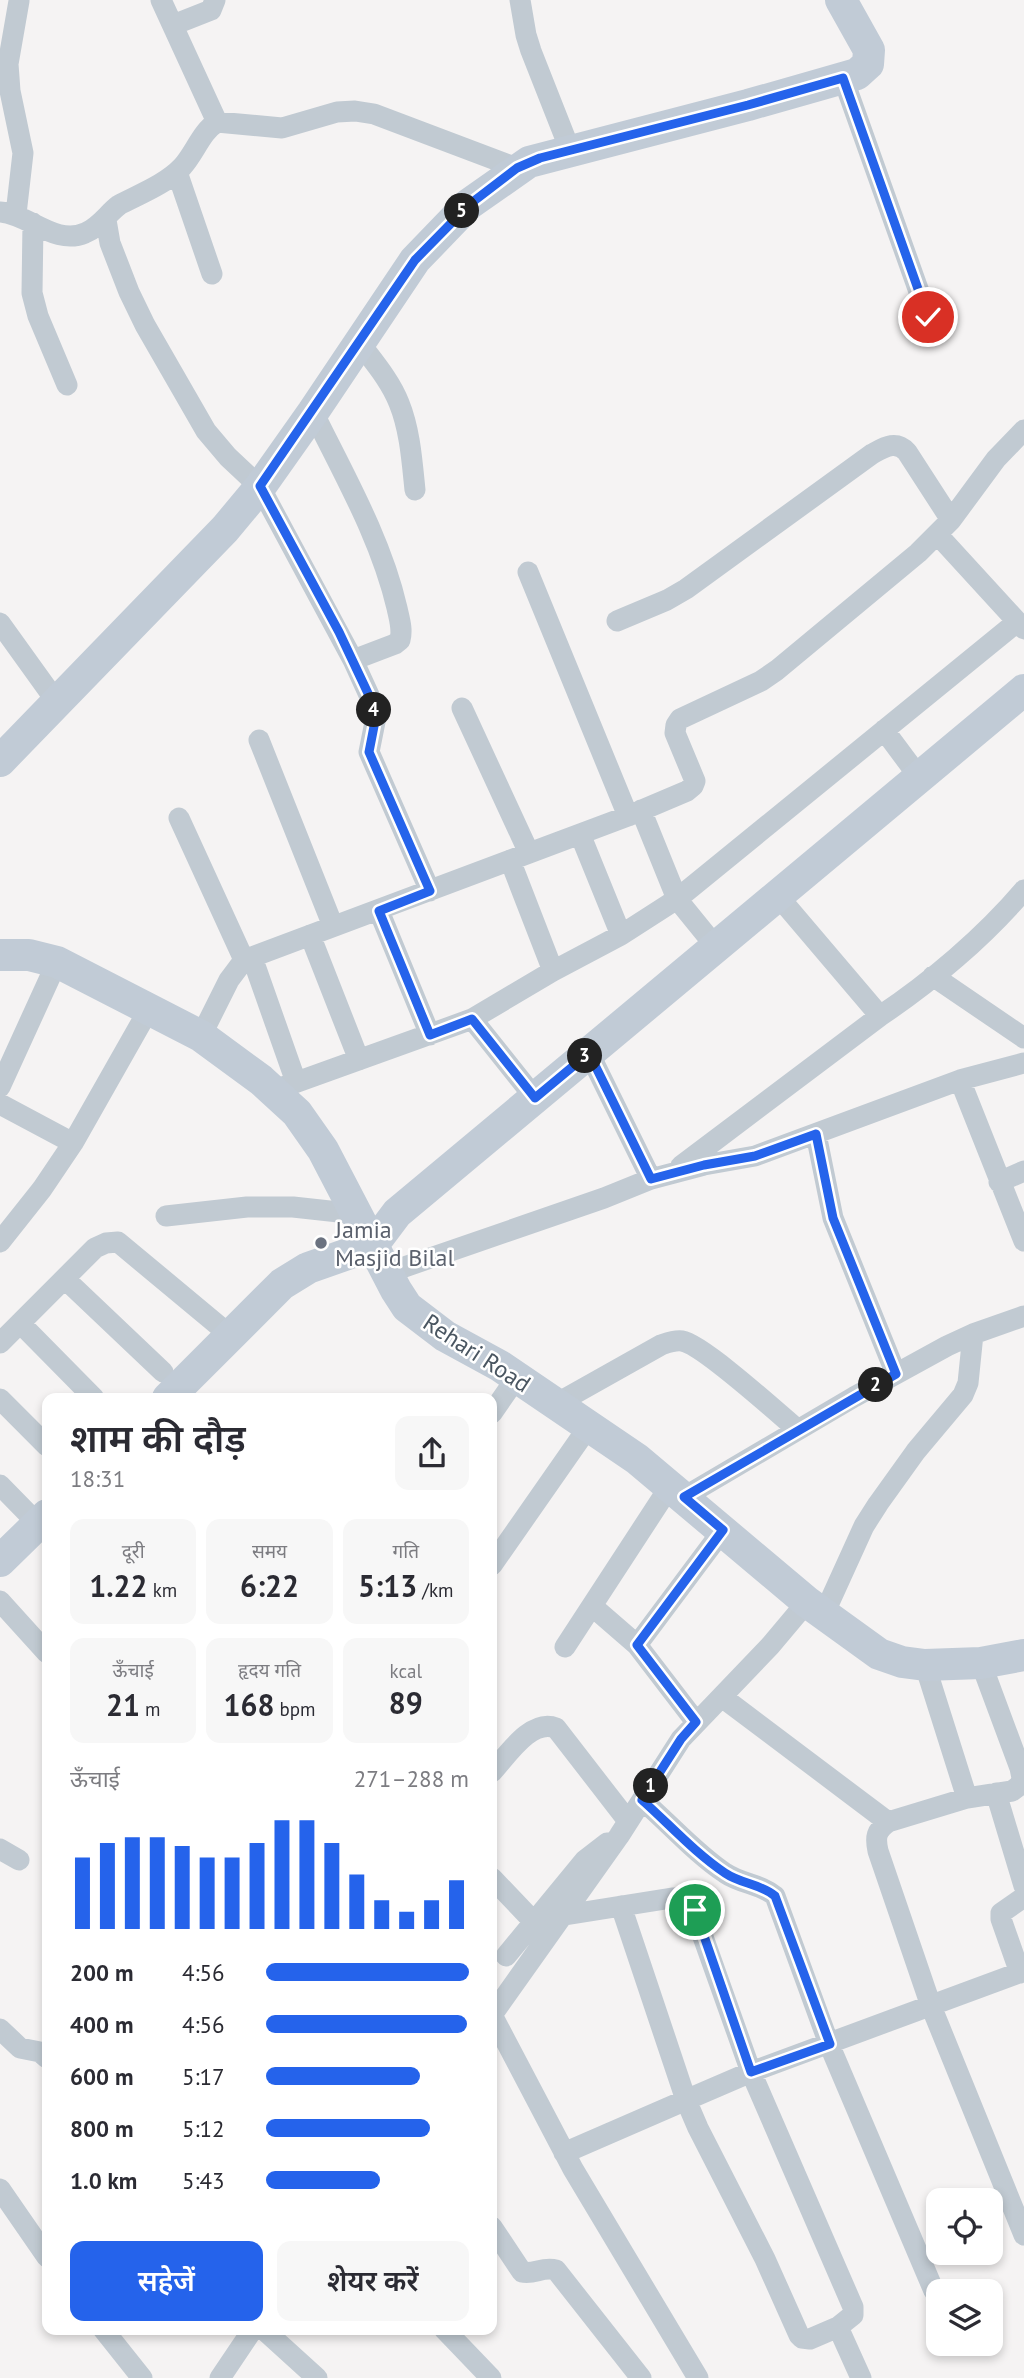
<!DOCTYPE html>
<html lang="hi">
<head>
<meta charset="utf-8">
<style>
  :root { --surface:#fff; --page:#f7f7f7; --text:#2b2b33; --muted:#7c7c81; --accent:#2563eb }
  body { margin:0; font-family:"PT Sans","Noto Sans Devanagari",sans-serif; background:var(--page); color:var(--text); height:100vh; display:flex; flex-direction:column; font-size:26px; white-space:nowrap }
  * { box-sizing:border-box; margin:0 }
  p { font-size:23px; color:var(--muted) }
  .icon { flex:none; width:38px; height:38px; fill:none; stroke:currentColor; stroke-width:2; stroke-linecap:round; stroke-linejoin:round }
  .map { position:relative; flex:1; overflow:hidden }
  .details { position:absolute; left:42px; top:1393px; width:455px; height:942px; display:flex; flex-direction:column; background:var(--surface); border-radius:14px; box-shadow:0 4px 10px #0003 }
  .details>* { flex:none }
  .tools { position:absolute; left:926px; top:2188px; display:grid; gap:14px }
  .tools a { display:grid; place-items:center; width:77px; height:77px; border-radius:14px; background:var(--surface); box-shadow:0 4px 10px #0003; font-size:35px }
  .pin { position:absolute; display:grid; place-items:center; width:60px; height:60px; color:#fff; margin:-30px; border:4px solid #fff; border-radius:50%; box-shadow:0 2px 7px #0007 }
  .km { position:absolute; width:35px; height:35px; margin:-18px; border-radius:50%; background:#222; color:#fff; font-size:19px; line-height:35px; text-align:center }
  .round { display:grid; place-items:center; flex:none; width:74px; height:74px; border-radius:14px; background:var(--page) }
  .summary { display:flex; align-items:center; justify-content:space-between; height:119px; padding:0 28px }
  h1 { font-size:38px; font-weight:600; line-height:52px }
  .metrics { display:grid; grid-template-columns:repeat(3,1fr); gap:10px; height:119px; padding:7px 28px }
  .metrics div { display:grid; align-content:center; border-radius:14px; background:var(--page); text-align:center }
  .metrics b { font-size:30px; font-weight:600 }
  .metrics small { font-size:19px; font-weight:400 }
  .metrics p { font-size:19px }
  .chart { height:196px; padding:14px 28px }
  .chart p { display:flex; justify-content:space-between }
  .chart svg { width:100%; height:126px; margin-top:7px; stroke:var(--accent); stroke-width:6 }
  .button { display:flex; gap:14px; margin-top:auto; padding:14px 28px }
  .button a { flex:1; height:80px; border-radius:14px; background:var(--accent); color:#fff; font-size:28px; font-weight:600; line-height:80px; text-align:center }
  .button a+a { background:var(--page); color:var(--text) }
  ul { padding:0 28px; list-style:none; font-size:23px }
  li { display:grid; grid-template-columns:112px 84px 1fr; align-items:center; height:52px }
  li i { height:18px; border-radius:9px; background:var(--accent) }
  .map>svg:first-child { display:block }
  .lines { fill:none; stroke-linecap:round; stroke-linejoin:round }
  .street { stroke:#c1cad2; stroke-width:21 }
  .secondary { stroke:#c1cbd6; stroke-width:32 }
  .route-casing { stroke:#fff; stroke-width:14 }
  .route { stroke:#2563eb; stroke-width:9 }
  .worship-dot { fill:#6b7280; stroke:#fff; stroke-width:2.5 }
  .labels { text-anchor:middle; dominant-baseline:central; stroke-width:5; stroke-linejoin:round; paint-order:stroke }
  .worship-label { font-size:24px; fill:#5b616d; stroke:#fff; text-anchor:start }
  .street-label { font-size:24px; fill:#4a5661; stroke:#fff }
</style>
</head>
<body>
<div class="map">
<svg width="1024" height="2378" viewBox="0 0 1024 2378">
  <rect width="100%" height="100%" fill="#f5f3f3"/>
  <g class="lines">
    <path class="street" d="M161,0L217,122
      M520,0L526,35L531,51L570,150
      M173,25L211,10L215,0
      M843,78L928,317
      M177,172L212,274
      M0,212C29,214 55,246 85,233C100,227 107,214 119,205C140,194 166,184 182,167C195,153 201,132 217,122L282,128L337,112L355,111L374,114L517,168
      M16,214L23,153L10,91L8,64L19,1
      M106,220L110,243L129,292L145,325L206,431L228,457L260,487L353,660L374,706L376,717L369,752L430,891
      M33,223L32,293L38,316L67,385
      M359,342C373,361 390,380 399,403C410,430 412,461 415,490
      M313,412C344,475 381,539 397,608C399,618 403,629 400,640L395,644L353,660
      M937,534L1024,629
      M528,572L628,816
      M617,621L667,600L686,589L872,454C885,447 896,440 907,452L951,520
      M0,623L56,701
      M462,708L529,853
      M884,730L919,777
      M259,740L333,926
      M641,810L677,899L716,947
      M179,818L244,960
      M580,834L621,935
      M510,860L553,971
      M778,896L880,1016
      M379,911L430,1035
      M310,935L359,1060
      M252,957L296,1082
      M933,976L1024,1038
      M472,1019L535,1098
      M201,1036L229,980L244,960L628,816L687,791L693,786L695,781L675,733L676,725L680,719L761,681L777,670L918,553L951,520L996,459L1024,430
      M589,1053L651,1179
      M960,1080L1024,1241
      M0,1087L57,962
      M272,1091L472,1019L553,971L621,935L677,899L1017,622
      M0,1104L73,1143
      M816,1134L833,1218L896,1374
      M681,1166L880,1016C931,982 984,937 1024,890
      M999,1182L1024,1171
      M166,1216L247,1207H293L357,1214
      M0,1242L42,1189L73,1143L149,1009
      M387,1273L604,1198L651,1179L704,1165L755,1156L960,1080L1024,1063
      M65,1279L163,1372
      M20,1323L94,1398
      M0,1343L95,1248L106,1243L118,1242L231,1336
      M0,1399L47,1446
      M556,1404L661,1345C667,1343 674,1340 682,1341C702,1344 778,1413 798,1430
      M492,1413L517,1377
      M0,1485L45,1531
      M684,1497L854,1397L947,1346L973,1334L1024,1316
      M492,1565L589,1426
      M0,1601L47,1653
      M592,1606L637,1645L696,1722
      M824,1614L864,1526L878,1504L916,1451L963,1395L968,1383L973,1334
      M637,1645L723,1530
      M565,1647L670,1486
      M981,1663L1020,1768L1022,1778L1020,1785L1012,1791L967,1798L888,1822C876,1831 875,1837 878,1851L931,2006L1024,2235
      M925,1665L967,1798
      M722,1697L888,1822
      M492,1772C507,1756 531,1718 556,1728L628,1821
      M996,1793L1024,1886
      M642,1800C669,1823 696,1854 725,1873C741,1884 761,1884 775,1896L829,2044L934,2291
      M0,1849L19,1860
      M492,1878L533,1921
      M565,1915L672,1898H684L691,1903L751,2072L853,2307V2315L838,2327
      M506,1956L585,1860L607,1843
      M1020,1973L1001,1919V1913L1024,1897
      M492,2015L619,1836L681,1739L770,1646L807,1602
      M492,2015L573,2169L698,2378
      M0,2029L20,2048L40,2052L47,2058
      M564,2153L686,2100L621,1906
      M0,2189L47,2257
      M492,2227L522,2272C534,2275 543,2266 556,2270L641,2378
      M103,2329L142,2378
      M263,2329L317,2378
      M444,2329L491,2378
      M220,2378L253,2329
      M861,2378L838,2327L810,2339L802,2338L799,2335L765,2259L698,2128L686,2100L751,2072L1024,1971"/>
    <path class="secondary" d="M0,761L225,529L260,487L313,412L415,260L469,204L529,162L748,105L857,74L868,64L869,50L841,0
      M0,955H29L57,962L201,1036L261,1080L297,1113L323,1150L396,1290L407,1307L445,1336L500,1366L637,1459L807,1602L879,1654L902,1662L925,1665L981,1663L1024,1655
      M168,1398L282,1284L308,1268L373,1245L397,1213L1024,690
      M0,1561L47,1515"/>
  </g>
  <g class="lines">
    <defs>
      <path id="route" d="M695,1910L751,2072L830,2044L775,1896C761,1884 741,1884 725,1873C696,1854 668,1823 642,1800L681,1739L696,1722L637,1645L723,1530L684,1497L896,1374L833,1218L816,1134L755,1156L704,1165L651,1179L589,1053L535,1098L472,1019L430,1035L379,911L430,891L369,752L376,716L374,706L339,632L260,486L415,260L470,204L517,168L540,158L748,105L843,78L928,317"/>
    </defs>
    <use href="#route" class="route-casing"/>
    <use href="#route" class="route"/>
  </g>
  <circle class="worship-dot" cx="321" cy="1243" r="7"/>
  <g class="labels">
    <g class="worship-label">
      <text x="335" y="1229">Jamia<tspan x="335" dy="28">Masjid Bilal</tspan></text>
    </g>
    <g class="street-label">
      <text transform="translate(477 1353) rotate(33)">Rehari Road</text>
    </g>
  </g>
</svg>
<div class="tools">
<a><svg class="icon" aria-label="locate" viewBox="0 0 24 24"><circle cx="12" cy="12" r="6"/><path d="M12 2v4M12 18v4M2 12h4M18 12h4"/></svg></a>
<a><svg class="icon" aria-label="layers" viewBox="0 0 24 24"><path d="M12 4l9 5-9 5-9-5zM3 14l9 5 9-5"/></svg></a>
</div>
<div class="pin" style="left:695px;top:1910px;background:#1e9e55"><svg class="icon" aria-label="arrive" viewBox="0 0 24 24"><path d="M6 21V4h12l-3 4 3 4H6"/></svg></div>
<div class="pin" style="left:928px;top:317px;background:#d93025"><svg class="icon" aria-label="check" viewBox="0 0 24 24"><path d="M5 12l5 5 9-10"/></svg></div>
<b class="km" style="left:651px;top:1786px">1</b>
<b class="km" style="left:876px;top:1385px">2</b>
<b class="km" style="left:585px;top:1056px">3</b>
<b class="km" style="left:374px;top:710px">4</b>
<b class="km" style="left:462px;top:211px">5</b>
<section class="details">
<div class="summary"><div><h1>शाम की दौड़</h1><p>18:31</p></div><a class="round"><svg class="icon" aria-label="share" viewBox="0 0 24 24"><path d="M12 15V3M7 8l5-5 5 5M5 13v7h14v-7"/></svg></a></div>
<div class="metrics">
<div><p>दूरी</p><b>1.22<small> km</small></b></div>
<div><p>समय</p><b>6:22</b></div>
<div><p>गति</p><b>5:13<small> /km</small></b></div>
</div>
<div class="metrics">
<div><p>ऊँचाई</p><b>21<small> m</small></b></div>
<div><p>हृदय गति</p><b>168<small> bpm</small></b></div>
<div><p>kcal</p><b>89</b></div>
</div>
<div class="chart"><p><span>ऊँचाई</span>271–288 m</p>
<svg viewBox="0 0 160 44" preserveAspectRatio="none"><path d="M5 44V19M15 44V14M25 44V12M35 44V12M45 44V15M55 44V19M65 44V19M75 44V14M85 44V6M95 44V6M105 44V14M115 44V25M125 44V34M135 44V38M145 44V34M155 44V27"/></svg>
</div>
<ul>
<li><b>200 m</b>4:56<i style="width:100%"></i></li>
<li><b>400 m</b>4:56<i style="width:99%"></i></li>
<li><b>600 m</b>5:17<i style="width:76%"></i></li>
<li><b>800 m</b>5:12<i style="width:81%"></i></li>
<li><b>1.0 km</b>5:43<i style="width:56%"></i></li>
</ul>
<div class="button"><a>सहेजें</a><a>शेयर करें</a></div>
</section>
</div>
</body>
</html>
